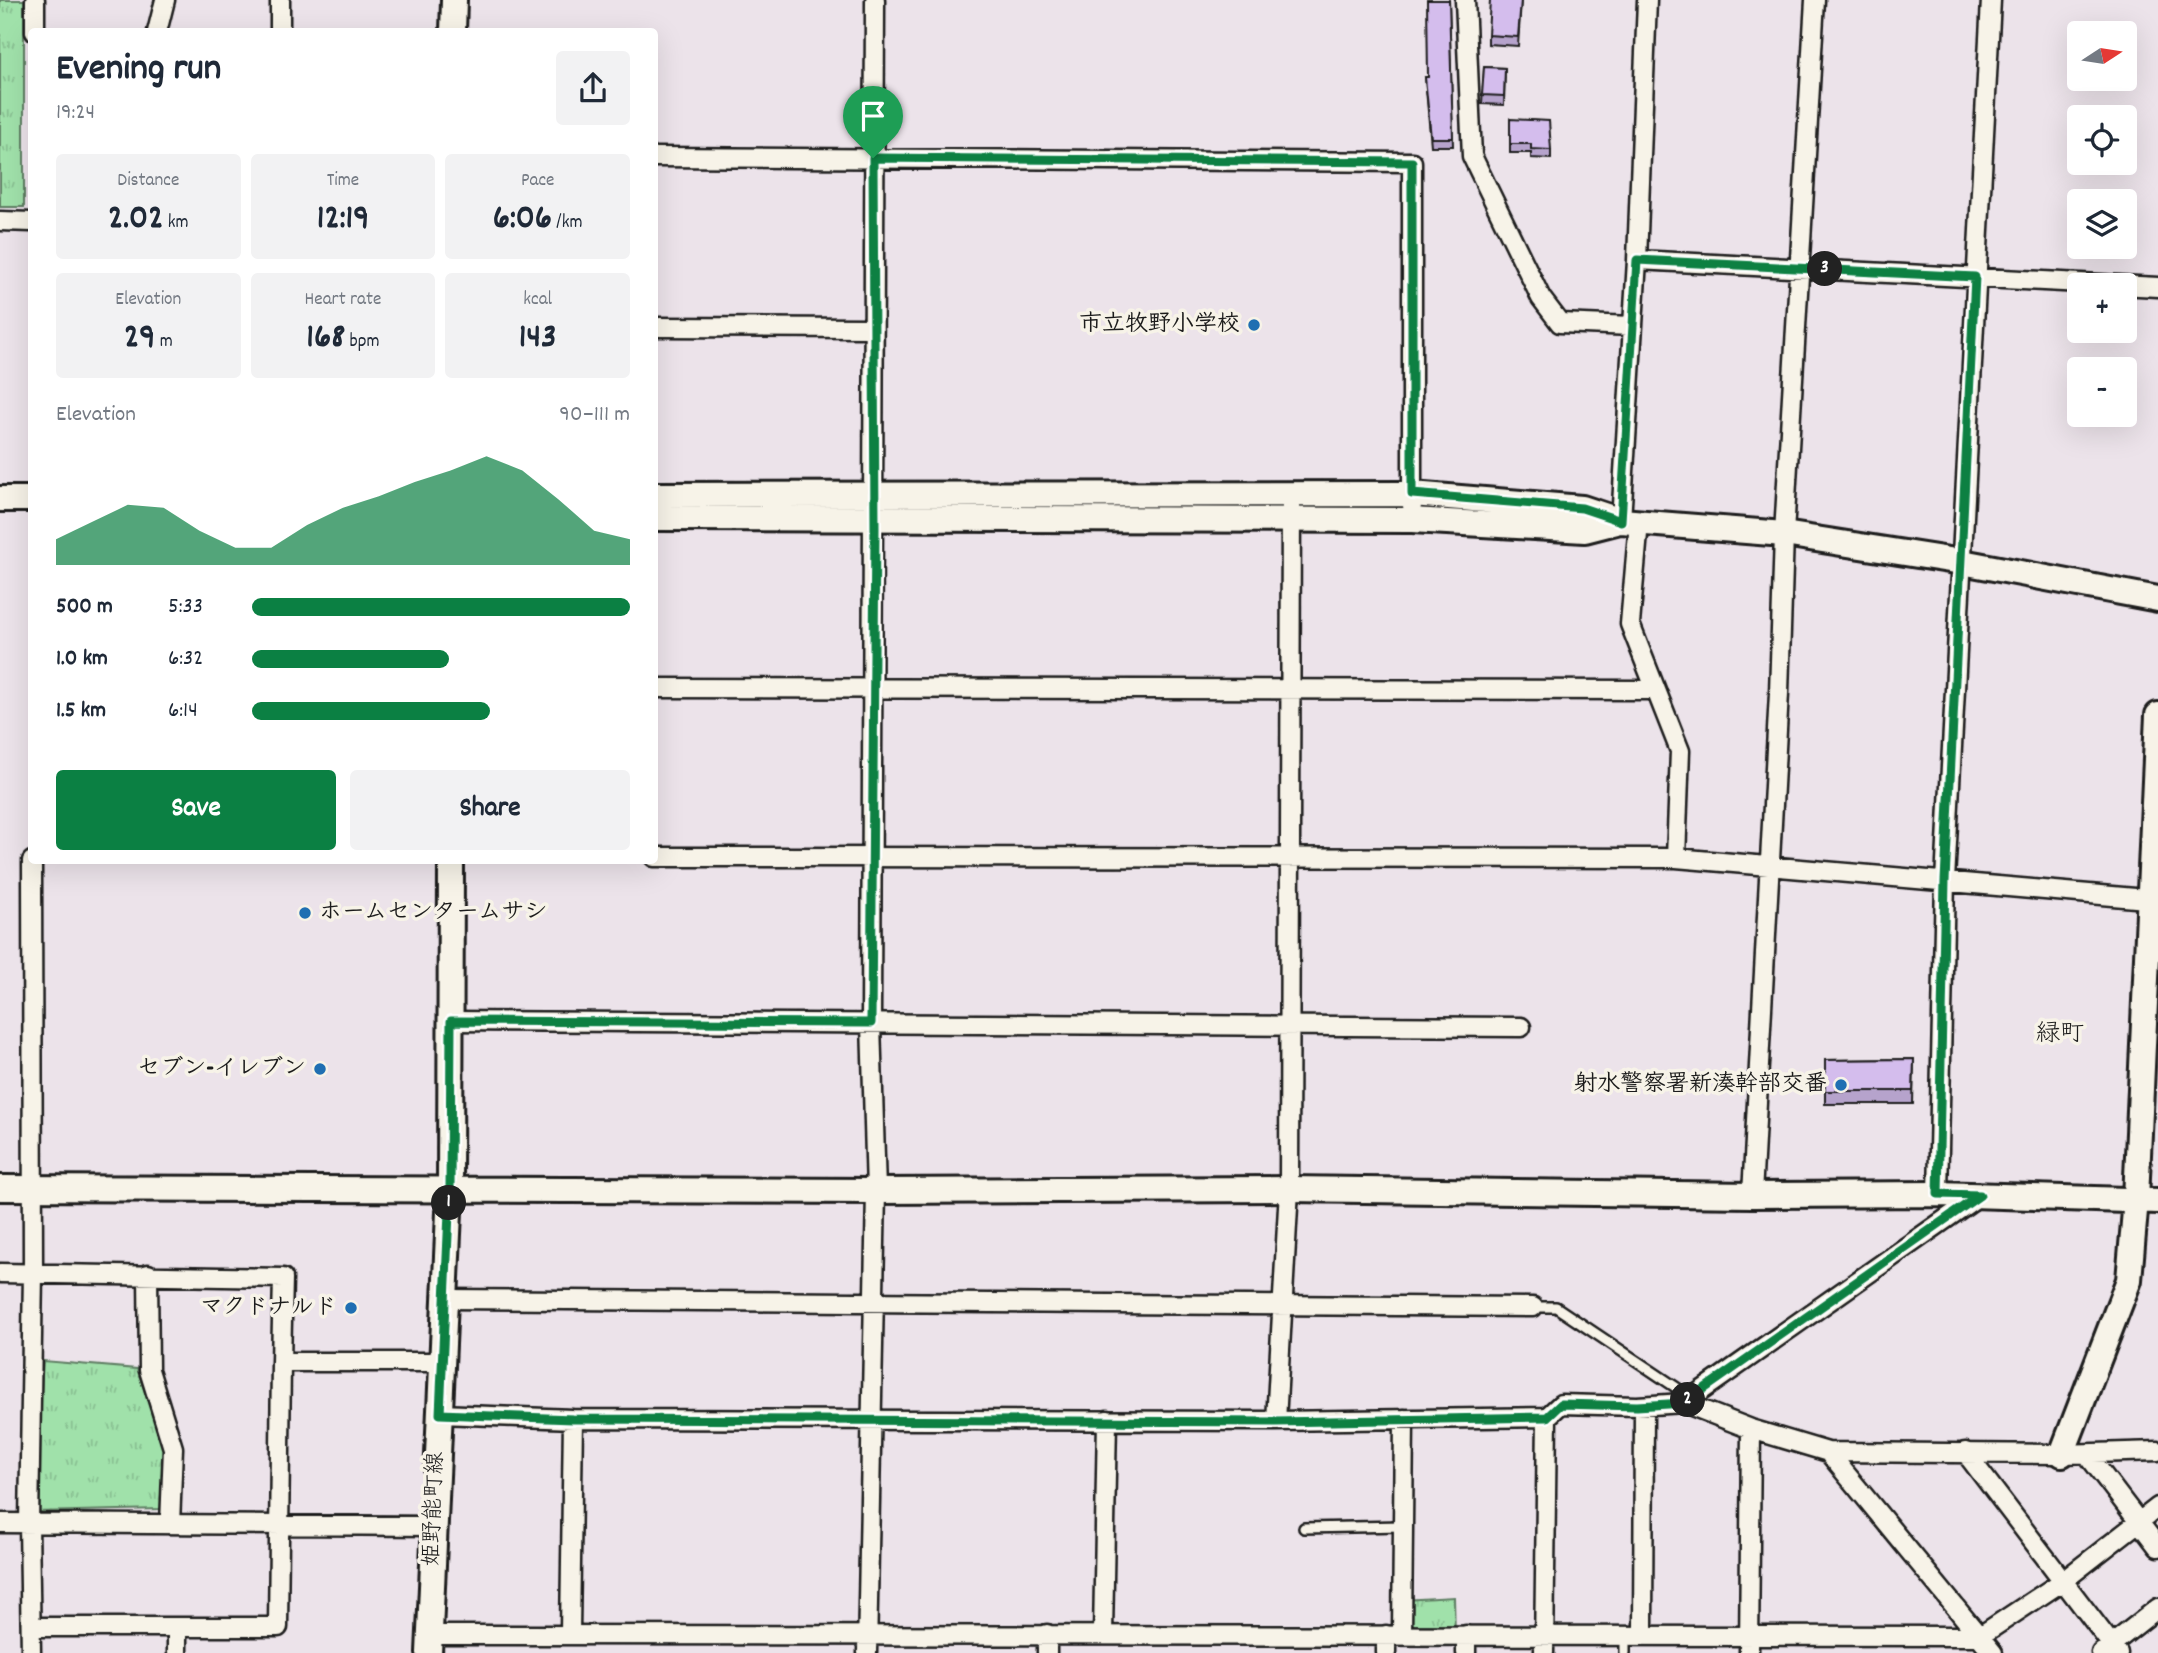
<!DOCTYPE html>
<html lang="en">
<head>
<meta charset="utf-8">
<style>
  :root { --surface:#fff; --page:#f2f2f3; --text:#1f2937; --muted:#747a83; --accent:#0b8043 }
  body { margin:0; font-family:Dekko,"Klee One",sans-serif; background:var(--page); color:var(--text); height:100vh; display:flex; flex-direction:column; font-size:26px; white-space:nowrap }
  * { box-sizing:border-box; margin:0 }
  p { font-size:23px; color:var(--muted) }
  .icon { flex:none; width:38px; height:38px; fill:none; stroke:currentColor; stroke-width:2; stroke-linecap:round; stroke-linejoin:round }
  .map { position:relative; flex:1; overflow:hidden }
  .side { position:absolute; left:28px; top:28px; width:630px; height:836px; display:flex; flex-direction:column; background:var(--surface); border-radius:7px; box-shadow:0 7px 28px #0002 }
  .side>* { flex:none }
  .needle { width:46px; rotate:78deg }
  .buttons { position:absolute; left:2067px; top:21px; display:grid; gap:14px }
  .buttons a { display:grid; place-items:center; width:70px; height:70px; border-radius:7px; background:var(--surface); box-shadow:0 7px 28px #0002; font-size:35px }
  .pin { position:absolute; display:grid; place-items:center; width:60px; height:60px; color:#fff; margin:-72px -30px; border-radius:50% 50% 50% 0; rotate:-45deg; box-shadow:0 0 7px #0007 }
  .pin .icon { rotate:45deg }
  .km { position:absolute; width:35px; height:35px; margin:-18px; border-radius:50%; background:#222; color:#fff; font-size:19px; line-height:35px; text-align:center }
  .round { display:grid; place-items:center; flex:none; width:74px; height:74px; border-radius:7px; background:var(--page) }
  .head { display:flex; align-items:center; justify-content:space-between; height:119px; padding:0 28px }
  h1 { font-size:38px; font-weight:700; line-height:52px }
  .metrics { display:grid; grid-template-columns:repeat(3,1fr); gap:10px; height:119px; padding:7px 28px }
  .metrics div { display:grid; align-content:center; border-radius:7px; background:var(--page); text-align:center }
  .metrics b { font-size:35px; font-weight:700 }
  .metrics small { font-size:19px; font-weight:400 }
  .metrics p { font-size:19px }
  .chart { height:196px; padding:14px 28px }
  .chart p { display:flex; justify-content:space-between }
  .chart svg { width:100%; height:126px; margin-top:7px; fill:var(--accent); opacity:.7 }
  .action { display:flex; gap:14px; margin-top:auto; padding:14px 28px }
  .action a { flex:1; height:80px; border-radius:7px; background:var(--accent); color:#fff; font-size:28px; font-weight:700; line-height:80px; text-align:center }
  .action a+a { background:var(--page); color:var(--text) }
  ul { padding:0 28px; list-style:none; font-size:23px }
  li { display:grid; grid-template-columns:112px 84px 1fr; align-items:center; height:52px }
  li i { height:18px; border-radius:9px; background:var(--accent) }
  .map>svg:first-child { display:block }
  .park { fill:url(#park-tufts); stroke:#5e7e63; stroke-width:2 }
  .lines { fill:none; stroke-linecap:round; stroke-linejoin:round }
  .lane-casing { stroke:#1c1c1c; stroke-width:14 }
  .street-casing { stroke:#1c1c1c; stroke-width:23 }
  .secondary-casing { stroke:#1c1c1c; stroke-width:30 }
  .lane { stroke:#f7f3e8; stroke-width:9 }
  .street { stroke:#f7f3e8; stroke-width:18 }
  .secondary { stroke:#f7f3e8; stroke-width:24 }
  .wall { fill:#b6a3cc; stroke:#1c1c1c; stroke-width:2 }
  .building { fill:#d4bded; stroke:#1c1c1c; stroke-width:2 }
  .route-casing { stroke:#fff; stroke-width:14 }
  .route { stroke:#0b8043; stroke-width:9 }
  .poi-dot { fill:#1f6fb2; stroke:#f7f3e8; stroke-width:2.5 }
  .labels { text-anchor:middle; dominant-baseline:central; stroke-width:7; stroke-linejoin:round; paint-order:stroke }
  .poi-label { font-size:23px; font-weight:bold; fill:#1c1c1c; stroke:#f7f3e8; text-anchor:end }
  .street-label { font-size:23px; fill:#1c1c1c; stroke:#f7f3e8 }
  .neighbourhood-label { font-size:24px; fill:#1c1c1c; stroke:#f7f3e8 }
</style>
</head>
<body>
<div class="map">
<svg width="2158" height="1653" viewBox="0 0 2158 1653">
  <defs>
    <pattern id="park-tufts" width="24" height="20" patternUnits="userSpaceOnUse" patternTransform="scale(1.75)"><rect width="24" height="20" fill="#a0e1aa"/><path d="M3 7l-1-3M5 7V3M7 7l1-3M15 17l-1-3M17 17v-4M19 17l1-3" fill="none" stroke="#89c092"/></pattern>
  </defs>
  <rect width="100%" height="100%" fill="#ece3ea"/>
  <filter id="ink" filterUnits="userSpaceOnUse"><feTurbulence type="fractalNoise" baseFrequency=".0143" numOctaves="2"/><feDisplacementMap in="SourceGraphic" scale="14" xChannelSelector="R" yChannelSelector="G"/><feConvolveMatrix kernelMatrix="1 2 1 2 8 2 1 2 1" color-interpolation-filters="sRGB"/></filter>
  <g filter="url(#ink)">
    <path class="park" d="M0,0H24V207H0Z
      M43,1361L137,1369L163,1444L162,1509L33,1512Z
      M1454,1597L1455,1635H1402V1600Z"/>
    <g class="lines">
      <defs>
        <path id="lane" d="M1533,1307H1556L1692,1398
          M1304,1528L1403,1526
          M1625,1635V1653"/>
        <path id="street" d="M35,0V32
          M1465,0L1472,156L1541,298L1560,323L1632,326
          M157,32L165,0
          M280,32V0
          M654,157L1412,162V506
          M0,221L32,222
          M1637,260L2158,287
          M654,327L872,328
          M1621,521L1637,260L1647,0
          M1639,522L1630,624L1680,751L1676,858
          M654,688L1655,690
          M654,857L1676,858L2158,900
          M451,1021L1521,1027
          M1938,1194L1945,881L1991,0
          M1752,1195L1779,693L1784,534L1815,0
          M0,1273L283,1278L281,1362H441
          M148,1274L149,1370L173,1448L170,1524
          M445,1299L1533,1307
          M1684,1403L1980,1195
          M440,1414L573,1419L1276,1421L1547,1417L1561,1404L1637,1406L1684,1403L1751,1429L1828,1452L2062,1454L2158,1451
          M1276,1421L1289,1189L1291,493
          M1828,1452L1993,1653
          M1965,1452L2118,1653
          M2087,1454L2158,1547
          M0,1523L434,1526
          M31,1627H278L281,1362
          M570,1633L573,1419
          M1103,1634L1107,1420
          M430,1635L1980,1636L2063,1581L2158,1507
          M1386,1635V1653
          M1402,1635L1404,1419
          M1466,1635V1653
          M1643,1635L1644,1406
          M31,1653L29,1523L33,1273L32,861
          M177,1653V1627
          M867,1653L876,1191L871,1023L875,0
          M1047,1653V1634
          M1544,1653L1547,1417
          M1749,1653L1751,1429
          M2101,1653L2158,1608"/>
        <path id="secondary" d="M453,32L454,0
          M654,495L1412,494L1582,508L1621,521L1784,534L1962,562L2158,599
          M0,499H32
          M654,518L1412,520L1585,530L1620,521
          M0,1188L876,1191L1289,1189L1752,1195L1938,1194L2158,1201
          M2062,1454L2129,1280L2136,1199L2158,715
          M429,1653L450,1190L451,861"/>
      </defs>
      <use href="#lane" class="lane-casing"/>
      <use href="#street" class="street-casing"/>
      <use href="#secondary" class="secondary-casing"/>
      <use href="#lane" class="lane"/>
      <use href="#street" class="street"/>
      <use href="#secondary" class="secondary"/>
    </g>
    <path class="wall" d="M1449,0L1453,146H1431L1425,77H1428Z
      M1521,0L1518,46L1488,44V35Z
      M1484,67L1505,68L1504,105L1482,104Z
      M1510,119L1551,150V159L1531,158V153H1510Z
      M1914,1059L1913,1104H1825V1060Z"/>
    <path class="building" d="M1427,0H1449L1453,138H1431L1425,77H1428Z
      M1490,0H1521L1518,37L1488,35Z
      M1484,67L1505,68L1504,96L1482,95Z
      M1510,119L1549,121L1551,150L1531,149V144H1510Z
      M1914,1059L1913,1091H1825V1060Z"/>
  </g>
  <g class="lines" filter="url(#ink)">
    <defs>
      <path id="route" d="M873,158L1412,162V494L1582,508L1621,521L1637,260L1975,277L1945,881L1938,1194L1980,1195L1684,1403L1637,1406L1561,1404L1547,1417L1276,1422L573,1419L440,1414L450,1190L451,1021L871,1023L875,529Z"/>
    </defs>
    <use href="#route" class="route-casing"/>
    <use href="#route" class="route"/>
  </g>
  <g class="poi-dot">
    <circle cx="1254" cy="325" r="7"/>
    <circle cx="305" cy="913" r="7"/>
    <circle cx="320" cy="1069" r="7"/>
    <circle cx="1841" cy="1085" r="7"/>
    <circle cx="351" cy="1308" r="7"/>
  </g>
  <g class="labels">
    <g class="poi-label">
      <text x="1240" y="325">市立牧野小学校</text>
      <text x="319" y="913" text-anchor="start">ホームセンタームサシ</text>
      <text x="306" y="1069">セブン-イレブン</text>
      <text x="1827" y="1085">射水警察署新湊幹部交番</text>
      <text x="337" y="1308">マクドナルド</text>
    </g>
    <g class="street-label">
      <text transform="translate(435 1509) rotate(-88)">姫野能町線</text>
    </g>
    <g class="neighbourhood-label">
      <text x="2060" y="1035">緑町</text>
    </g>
  </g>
</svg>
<div class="buttons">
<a><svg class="needle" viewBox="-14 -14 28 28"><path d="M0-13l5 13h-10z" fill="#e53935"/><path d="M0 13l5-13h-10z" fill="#747a83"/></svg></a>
<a><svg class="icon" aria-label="locate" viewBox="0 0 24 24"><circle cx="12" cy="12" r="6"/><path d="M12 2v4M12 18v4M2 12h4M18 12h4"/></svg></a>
<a><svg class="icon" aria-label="layers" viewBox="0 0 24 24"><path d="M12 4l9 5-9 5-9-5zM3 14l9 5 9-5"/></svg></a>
<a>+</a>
<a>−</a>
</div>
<div class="pin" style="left:873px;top:158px;background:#1e9e55"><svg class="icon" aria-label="arrive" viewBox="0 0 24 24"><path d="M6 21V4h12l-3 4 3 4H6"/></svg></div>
<b class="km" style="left:449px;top:1203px">1</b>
<b class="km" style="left:1688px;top:1400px">2</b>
<b class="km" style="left:1825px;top:269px">3</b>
<section class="side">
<div class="head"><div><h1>Evening run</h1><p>19:24</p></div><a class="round"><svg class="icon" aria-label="share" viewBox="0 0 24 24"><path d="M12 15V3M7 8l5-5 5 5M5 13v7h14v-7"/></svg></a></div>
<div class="metrics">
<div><p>Distance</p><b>2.02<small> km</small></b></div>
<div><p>Time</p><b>12:19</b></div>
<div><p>Pace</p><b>6:06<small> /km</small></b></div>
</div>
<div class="metrics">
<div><p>Elevation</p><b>29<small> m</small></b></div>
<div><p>Heart rate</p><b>168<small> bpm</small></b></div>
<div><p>kcal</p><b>143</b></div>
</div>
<div class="chart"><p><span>Elevation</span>90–111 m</p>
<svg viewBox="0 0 160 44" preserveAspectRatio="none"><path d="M0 44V35L10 29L20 23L30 24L40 32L50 38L60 38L70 30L80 24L90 20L100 15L110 11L120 6L130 11L140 21L150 32L160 35V44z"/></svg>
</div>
<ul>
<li><b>500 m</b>5:33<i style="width:100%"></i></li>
<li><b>1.0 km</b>6:32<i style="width:52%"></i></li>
<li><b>1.5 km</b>6:14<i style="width:63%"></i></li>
</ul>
<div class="action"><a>Save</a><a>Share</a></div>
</section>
</div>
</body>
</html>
